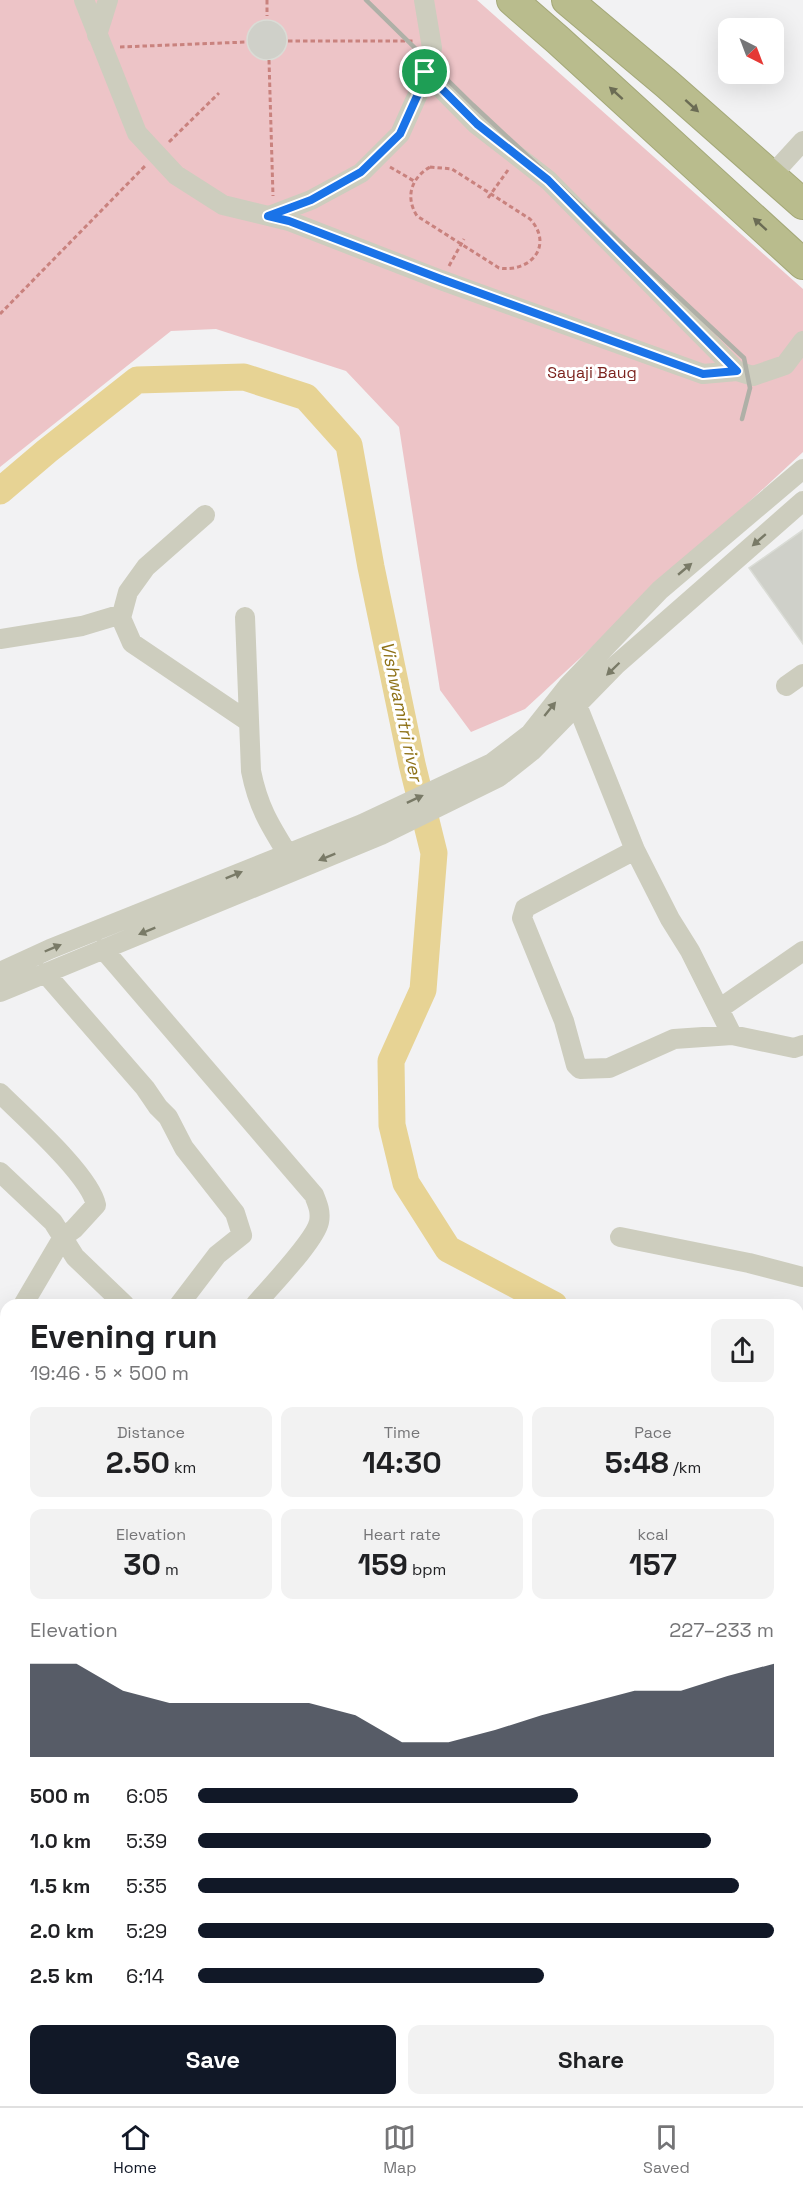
<!DOCTYPE html>
<html lang="en">
<head>
<meta charset="utf-8">
<style>
  :root { --surface:#fff; --page:#f2f2f2; --text:#202124; --muted:#757577; --line:#e0e0e0; --accent:#111827 }
  body { margin:0; font-family:"Space Grotesk",sans-serif; background:var(--page); color:var(--text); height:100vh; display:flex; flex-direction:column; font-size:22px; white-space:nowrap }
  * { box-sizing:border-box; margin:0 }
  p { font-size:20px; color:var(--muted) }
  .icon { flex:none; width:33px; height:33px; fill:none; stroke:currentColor; stroke-width:2; stroke-linecap:round; stroke-linejoin:round }
  .map { position:relative; flex:1; overflow:hidden }
  .side { position:absolute; left:0px; top:1299px; width:804px; height:807px; display:flex; flex-direction:column; background:var(--surface); border-radius:18px 18px 0 0; box-shadow:0 6px 24px #0002 }
  .side>* { flex:none }
  .needle { width:39px; rotate:138deg }
  .controls { position:absolute; left:718px; top:18px; display:grid; gap:12px }
  .controls a { display:grid; place-items:center; width:66px; height:66px; border-radius:12px; background:var(--surface); box-shadow:0 6px 24px #0002; font-size:30px }
  .pin { position:absolute; display:grid; place-items:center; width:51px; height:51px; color:#fff; margin:-26px; border:3px solid #fff; border-radius:50%; box-shadow:0 2px 6px #0007 }
  .round { display:grid; place-items:center; flex:none; width:63px; height:63px; border-radius:12px; background:var(--page) }
  .head { display:flex; align-items:center; justify-content:space-between; height:102px; padding:0 30px }
  h1 { font-size:33px; font-weight:600; line-height:45px }
  .stats { display:grid; grid-template-columns:repeat(3,1fr); gap:9px; height:102px; padding:6px 30px }
  .stats div { display:grid; align-content:center; border-radius:12px; background:var(--page); text-align:center }
  .stats b { font-size:30px; font-weight:600 }
  .stats small { font-size:16px; font-weight:400 }
  .stats p { font-size:16px }
  .chart { height:168px; padding:12px 30px }
  .chart p { display:flex; justify-content:space-between }
  .chart svg { width:100%; height:108px; margin-top:6px; fill:var(--accent); opacity:.7 }
  .cta { display:flex; gap:12px; margin-top:auto; padding:12px 30px }
  .cta a { flex:1; height:69px; border-radius:12px; background:var(--accent); color:#fff; font-size:24px; font-weight:600; line-height:69px; text-align:center }
  .cta a+a { background:var(--page); color:var(--text) }
  ul { padding:0 30px; list-style:none; font-size:20px }
  li { display:grid; grid-template-columns:96px 72px 1fr; align-items:center; height:45px }
  li i { height:15px; border-radius:8px; background:var(--accent) }
  .dock { display:flex; justify-content:space-around; align-items:center; height:84px; border-top:2px solid var(--line); background:var(--surface); font-size:16px; color:var(--muted) }
  .dock a { display:grid; justify-items:center; gap:3px }
  .dock .selected { color:var(--accent) }
  .map>svg:first-child { display:block }
  .green { fill:#edc4c7 }
  .lines { fill:none; stroke-linecap:round; stroke-linejoin:round }
  .stream { stroke:#e7d394; stroke-width:4.5 }
  .river { stroke:#e7d394; stroke-width:27 }
  .building { fill:#cfd0c9; stroke:#dadcd6; stroke-width:1.5 }
  .highway-casing { stroke:#a4a878; stroke-width:32 }
  .path { stroke:#c9827e; stroke-width:3; stroke-dasharray:4.5 3; stroke-linecap:butt }
  .minor { stroke:#cdcdbe; stroke-width:20 }
  .highway { stroke:#b9bc8d; stroke-width:30 }
  .rail { stroke:#afb0a7; stroke-width:4.5 }
  .oneway { fill:#6b6c54 }
  .oneway2 { fill:#797a67 }
  .route-casing { stroke:#fff; stroke-width:12 }
  .route { stroke:#1a73e8; stroke-width:8 }
  .labels { text-anchor:middle; dominant-baseline:central; stroke-width:6; stroke-linejoin:round; paint-order:stroke }
  .park-label { font-size:16px; fill:#7c231e; stroke:#fff }
  .water-label { font-size:18px; font-style:italic; fill:#8e7116; stroke:#fff }
</style>
</head>
<body>
<div class="map">
<svg width="803" height="2106" viewBox="0 0 803 2106">
  <rect width="100%" height="100%" fill="#f2f2f3"/>
  <path class="green" d="M0,0H477L803,289V452L525,709L471,732L440,690L399,427L346,371L216,329L171,331L0,467Z"/>
  <g class="lines">
    <path class="stream" d="M0,1654L6,1659"/>
    <path class="river" d="M0,491L47,451L137,380L244,377L306,397L349,445L371,567L412,764L434,853L423,990L391,1061L392,1125L406,1183L448,1249L554,1305
      M507,2106L508,2100"/>
  </g>
  <path class="building" d="M247 40a20 20 0 1 1 40 0a20 20 0 1 1-40 0Z
    M803,530V644L749,568Z"/>
  <g class="lines">
    <defs>
      <path id="highway" d="M512,0L558,40L803,264
        M567,0L667,84L803,204"/>
    </defs>
    <use href="#highway" class="highway-casing"/>
    <path class="path" d="M267,0V16
      M288,41H415
      M120,47L247,42
      M269,60L273,196
      M169,142L219,93
      M390,167L414,181
      M430,167L452,169L530,219C554,245 531,273 499,268L417,216C405,197 411,178 430,167Z
      M488,198L508,170
      M449,266L464,239
      M0,314L145,166"/>
    <path class="minor" d="M84,0L137,133L176,175L223,205L289,221L441,280L703,374L737,371L753,376L785,365L803,341
      M97,35L108,0
      M425,72L476,124L548,180L737,371
      M771,176L803,141
      M269,216L311,200L361,173L400,134L418,94L432,48L424,0
      M205,515L146,567L128,592L121,618L132,643L249,722
      M245,617L251,771C258,806 269,824 287,853
      M0,639L82,626L122,614
      M786,686L803,674
      M577,705L635,850L670,919L690,951L732,1035
      M635,850L525,908L522,918L564,1021L576,1065L580,1069L609,1068L674,1039L732,1035L794,1048L803,1045
      M103,949L314,1195C318,1205 321,1212 319,1222C315,1241 269,1288 255,1305
      M0,972L50,949L362,824L492,763L530,734L568,686L660,590L803,469
      M45,973L145,1088L158,1107L168,1117L184,1148L235,1213L242,1235L217,1255L179,1305
      M0,992L381,835L499,777L532,751L616,665L803,501
      M719,1009L803,951
      M0,1093C24,1117 90,1175 96,1205L74,1229L63,1237L23,1305
      M0,1172L53,1222L75,1257L125,1305
      M620,1237L749,1263L803,1277
      M0,1333L6,1326
      M0,1438L6,1451
      M798,1502L803,1499
      M798,1720L803,1723
      M0,1753L6,1758
      M798,1806L803,1799
      M798,1864L803,1866
      M0,1993L6,1998
      M65,2100L66,2106
      M121,2100L129,2106
      M352,2100L358,2106"/>
    <use href="#highway" class="highway"/>
    <path class="rail" d="M366,0L473,105L744,358L750,388L742,419"/>
  </g>
  <defs><path id="oneway-solid" d="M-6-.8H1V-3.2L6.5 0L1 3.2V.8H-6Z" transform="scale(1.5)"/></defs>
  <g class="oneway">
    <use href="#oneway-solid" transform="translate(616 93) rotate(-138)"/>
    <use href="#oneway-solid" transform="translate(692 106) rotate(42)"/>
    <use href="#oneway-solid" transform="translate(760 224) rotate(-138)"/>
  </g>
  <g class="oneway2">
    <use href="#oneway-solid" transform="translate(759 540) rotate(139)"/>
    <use href="#oneway-solid" transform="translate(685 569) rotate(-40)"/>
    <use href="#oneway-solid" transform="translate(613 669) rotate(136)"/>
    <use href="#oneway-solid" transform="translate(550 709) rotate(-51)"/>
    <use href="#oneway-solid" transform="translate(415 799) rotate(-25)"/>
    <use href="#oneway-solid" transform="translate(327 857) rotate(158)"/>
    <use href="#oneway-solid" transform="translate(234 875) rotate(-22)"/>
    <use href="#oneway-solid" transform="translate(147 931) rotate(158)"/>
    <use href="#oneway-solid" transform="translate(53 948) rotate(-23)"/>
  </g>
  <g class="lines">
    <defs>
      <path id="route" d="M425,72L477,124L548,180L737,371L703,374L441,279L289,221L268,216L311,200L361,172L400,134L418,94Z"/>
    </defs>
    <use href="#route" class="route-casing"/>
    <use href="#route" class="route"/>
  </g>
  <g class="labels">
    <g class="park-label">
      <text x="592" y="372">Sayaji Baug</text>
    </g>
    <g class="water-label">
      <text transform="translate(402 711) rotate(78)">Vishwamitri river</text>
    </g>
  </g>
</svg>
<div class="controls">
<a><svg class="needle" viewBox="-14 -14 28 28"><path d="M0-13l5 13h-10z" fill="#e53935"/><path d="M0 13l5-13h-10z" fill="#757577"/></svg></a>
</div>
<div class="pin" style="left:425px;top:72px;background:#1e9e55"><svg class="icon" aria-label="arrive" viewBox="0 0 24 24"><path d="M6 21V4h12l-3 4 3 4H6"/></svg></div>
<section class="side">
<div class="head"><div><h1>Evening run</h1><p>19:46 · 5 × 500 m</p></div><a class="round"><svg class="icon" aria-label="share" viewBox="0 0 24 24"><path d="M12 15V3M7 8l5-5 5 5M5 13v7h14v-7"/></svg></a></div>
<div class="stats">
<div><p>Distance</p><b>2.50<small> km</small></b></div>
<div><p>Time</p><b>14:30</b></div>
<div><p>Pace</p><b>5:48<small> /km</small></b></div>
</div>
<div class="stats">
<div><p>Elevation</p><b>30<small> m</small></b></div>
<div><p>Heart rate</p><b>159<small> bpm</small></b></div>
<div><p>kcal</p><b>157</b></div>
</div>
<div class="chart"><p><span>Elevation</span>227–233 m</p>
<svg viewBox="0 0 160 44" preserveAspectRatio="none"><path d="M0 44V6L10 6L20 17L30 22L40 22L50 22L60 22L70 27L80 38L90 38L100 33L110 27L120 22L130 17L140 17L150 11L160 6V44z"/></svg>
</div>
<ul>
<li><b>500 m</b>6:05<i style="width:66%"></i></li>
<li><b>1.0 km</b>5:39<i style="width:89%"></i></li>
<li><b>1.5 km</b>5:35<i style="width:94%"></i></li>
<li><b>2.0 km</b>5:29<i style="width:100%"></i></li>
<li><b>2.5 km</b>6:14<i style="width:60%"></i></li>
</ul>
<div class="cta"><a>Save</a><a>Share</a></div>
</section>
</div>
<nav class="dock">
<a class="selected"><svg class="icon" aria-label="home" viewBox="0 0 24 24"><path d="M3 11l9-7 9 7M6 9v11h12V9"/></svg>Home</a>
<a><svg class="icon" aria-label="map" viewBox="0 0 24 24"><path d="M3 6l6-2 6 2 6-2v14l-6 2-6-2-6 2zM9 4v14M15 6v14"/></svg>Map</a>
<a><svg class="icon" aria-label="saved" viewBox="0 0 24 24"><path d="M7 4h10v16l-5-4-5 4z"/></svg>Saved</a>
</nav>
</body>
</html>
